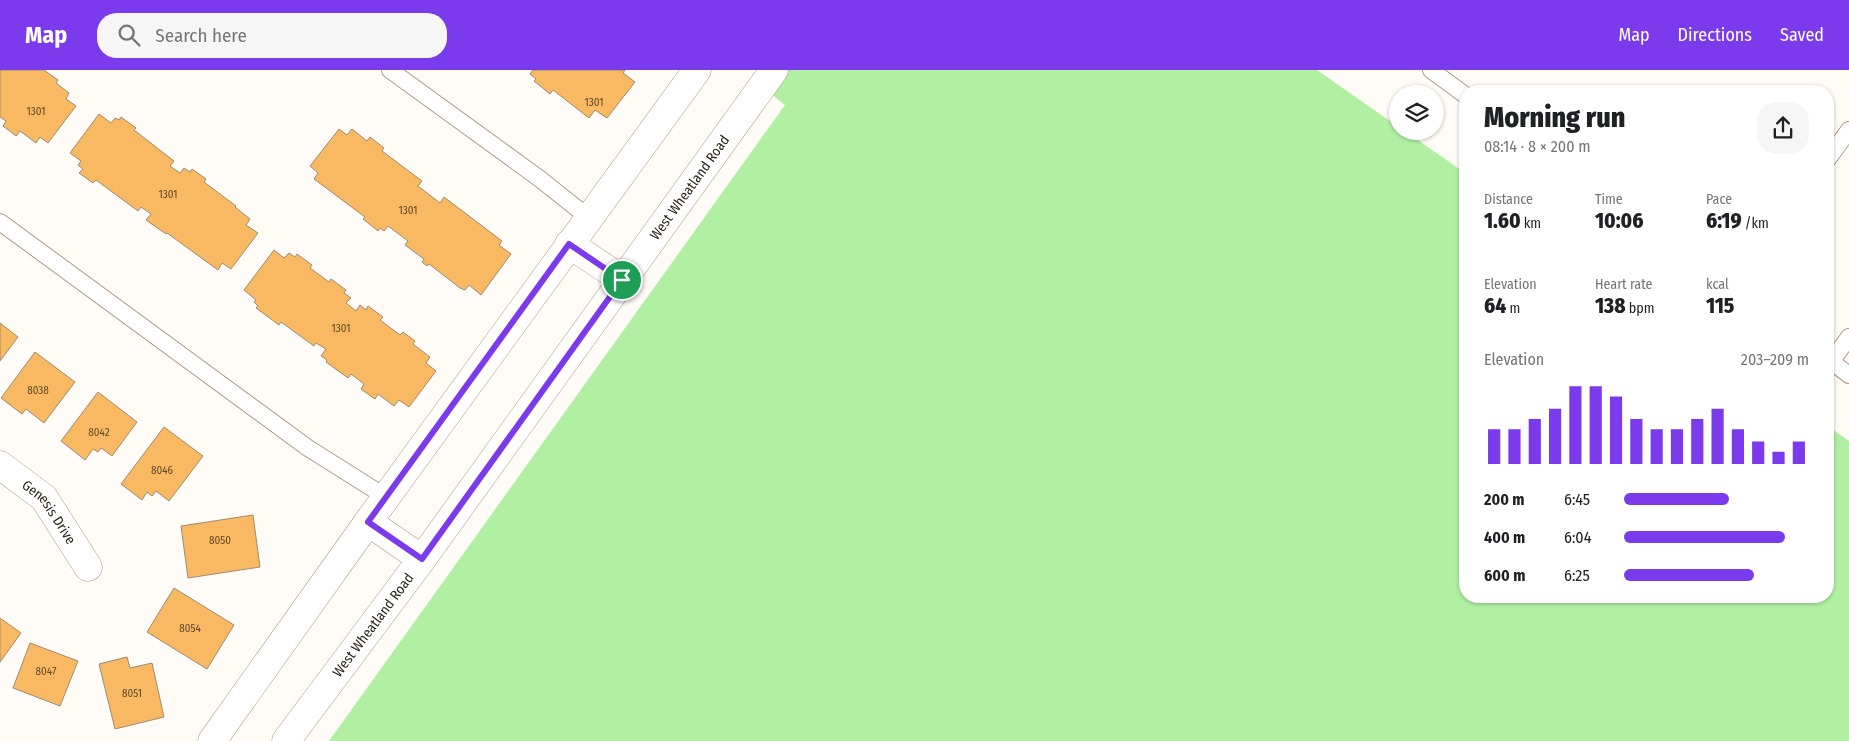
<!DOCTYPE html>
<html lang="en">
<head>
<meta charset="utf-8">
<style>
  :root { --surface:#fff; --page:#f6f6f6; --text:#202124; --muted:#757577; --accent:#7c3aed }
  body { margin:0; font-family:"Fira Sans Condensed",sans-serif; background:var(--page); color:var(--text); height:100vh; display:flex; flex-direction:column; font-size:19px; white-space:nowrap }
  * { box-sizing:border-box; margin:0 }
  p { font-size:16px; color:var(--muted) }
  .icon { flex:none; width:28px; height:28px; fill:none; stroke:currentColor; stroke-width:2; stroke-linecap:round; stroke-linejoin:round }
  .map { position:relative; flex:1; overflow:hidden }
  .sheet { position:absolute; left:1459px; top:15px; width:375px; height:518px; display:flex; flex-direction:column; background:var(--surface); border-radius:20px; box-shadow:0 1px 4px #0004 }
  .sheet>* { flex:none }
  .controls { position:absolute; left:1389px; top:15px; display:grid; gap:10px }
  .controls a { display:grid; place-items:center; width:55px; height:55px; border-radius:50%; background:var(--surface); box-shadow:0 1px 4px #0004; font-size:25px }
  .pin { position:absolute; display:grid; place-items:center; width:42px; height:42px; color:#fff; margin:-21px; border:2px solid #fff; border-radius:50%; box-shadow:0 1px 5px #0007 }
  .round { display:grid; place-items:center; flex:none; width:52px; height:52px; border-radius:20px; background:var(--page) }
  .summary { display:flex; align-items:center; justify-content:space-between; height:85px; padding:0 25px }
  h1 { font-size:28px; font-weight:800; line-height:38px }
  .metrics { display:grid; grid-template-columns:repeat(3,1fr); gap:8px; height:85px; padding:5px 25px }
  .metrics div { display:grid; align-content:center }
  .metrics b { font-size:21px; font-weight:800 }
  .metrics small { font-size:14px; font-weight:400 }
  .metrics p { font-size:14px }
  .chart { height:140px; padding:10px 25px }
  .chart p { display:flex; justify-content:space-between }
  .chart svg { width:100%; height:90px; margin-top:5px; stroke:var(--accent); stroke-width:6 }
  ul { padding:0 25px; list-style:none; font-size:16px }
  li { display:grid; grid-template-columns:80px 60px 1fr; align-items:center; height:38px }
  li i { height:12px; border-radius:6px; background:var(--accent) }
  header { display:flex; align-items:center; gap:30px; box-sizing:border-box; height:70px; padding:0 25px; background:var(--accent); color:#fff }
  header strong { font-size:24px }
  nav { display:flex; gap:28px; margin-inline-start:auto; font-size:18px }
  .search { width:350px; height:45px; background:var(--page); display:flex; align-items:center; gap:12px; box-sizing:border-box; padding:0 18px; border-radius:20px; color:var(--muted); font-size:19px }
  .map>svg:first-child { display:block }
  .green { fill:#b1f0a3 }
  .building { fill:#f9b962; stroke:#9d8b74 }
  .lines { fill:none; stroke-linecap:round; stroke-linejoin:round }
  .lane-casing { stroke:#ae9b84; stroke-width:18 }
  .street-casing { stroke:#ae9b84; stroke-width:29 }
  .secondary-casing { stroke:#ae9b84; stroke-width:29 }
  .lane { stroke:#fff; stroke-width:16 }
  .street { stroke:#fff; stroke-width:28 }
  .secondary { stroke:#fff; stroke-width:28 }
  .route-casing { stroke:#fff; stroke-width:10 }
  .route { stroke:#7c3aed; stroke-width:6 }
  .labels { text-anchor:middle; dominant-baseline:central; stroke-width:5; stroke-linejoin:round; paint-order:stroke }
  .number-label { font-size:11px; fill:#5f492d }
  .street-label { font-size:14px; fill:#2c241b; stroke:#fff }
</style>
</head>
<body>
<header>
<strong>Map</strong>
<div class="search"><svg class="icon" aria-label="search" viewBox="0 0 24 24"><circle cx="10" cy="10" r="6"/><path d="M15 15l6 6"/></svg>Search here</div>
<nav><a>Map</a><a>Directions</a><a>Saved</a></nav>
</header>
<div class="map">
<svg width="1849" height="671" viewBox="0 0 1849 671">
  <rect width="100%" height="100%" fill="#fffbf6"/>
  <path class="green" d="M776,0H1317L1397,56L1398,61H1405L1465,103V526H1828V356L1849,371V671H329L785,35L763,18Z"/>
  <path class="building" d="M0,0H44L58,10L56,13L69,23L66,29L76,36L48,73L40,67L36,73L20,61L16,66L3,56L6,51L0,47Z
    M533,0H625L623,3L635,12L607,48L595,40L589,48L553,20L550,24L534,11L536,9L530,4Z
    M99,44L111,53L115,48L119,50L121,47L136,58L134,60L174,91L170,96L180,103L184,98L190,102L192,99L206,109L204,112L236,136L235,137L250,149L246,155L258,163L231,199L222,193L218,200L167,163L166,164L146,150L151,144L141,137L138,141L96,110L93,113L79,103L83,99L78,95L81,91L70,83Z
    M339,59L347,65L352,59L367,71L370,67L384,78L382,81L422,111L418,116L440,133L444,127L502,171L499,175L511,184L481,225L469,215L465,220L460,218L429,194L427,196L422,192L424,189L405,175L408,171L388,156L384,161L380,158L378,161L363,149L365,147L314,109L318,103L310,96Z
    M274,180L284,188L289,183L295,187L297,184L312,195L310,198L329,212L331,209L346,220L344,223L351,228L346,233L356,241L360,235L366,240L368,236L383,247L380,250L400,265L403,262L415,271L413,274L430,287L426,293L436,301L409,337L399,330L394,336L378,324L375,329L361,319L364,314L351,304L348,308L326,292L327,290L321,286L326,279L316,273L314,276L281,252L279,255L256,238L258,236L254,232L256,230L244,220Z
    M0,253L18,267L0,291Z
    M35,282L75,312L44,353L26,339L22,344L1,328Z
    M98,322L137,352L112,386L101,378L98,382L93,379L85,390L61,371Z
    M164,357L203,386L169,431L156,421L152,426L147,422L142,430L121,414Z
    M253,445L260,497L188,508L181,456Z
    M174,518L234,555L207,599L147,562Z
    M0,548L21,563L0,592Z
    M30,573L78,591L60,636L13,618Z
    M127,587L130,598L152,593L164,647L115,659L99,594Z"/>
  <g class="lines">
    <defs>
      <path id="lane" d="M390,0L540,109L589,148
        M1431,0L1465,25
        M1828,89L1849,60
        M0,152L308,378L386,427
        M1828,289L1849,305
        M1831,292L1849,267"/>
      <g id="street">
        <path id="s1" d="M0,395L44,428L88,497"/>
      </g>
      <g id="secondary">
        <path d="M569,174L623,210"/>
        <path d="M368,452L422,489"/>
        <path d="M212,671L368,452L697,0"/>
        <path id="s2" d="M286,671L422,489L774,0"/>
      </g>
    </defs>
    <use href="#lane" class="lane-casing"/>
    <use href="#street" class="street-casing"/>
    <use href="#secondary" class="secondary-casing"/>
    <use href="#lane" class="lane"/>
    <use href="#street" class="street"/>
    <use href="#secondary" class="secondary"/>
  </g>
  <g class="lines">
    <defs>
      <path id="route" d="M569,174L622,210L422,489L368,452Z"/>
    </defs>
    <use href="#route" class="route-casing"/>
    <use href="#route" class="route"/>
  </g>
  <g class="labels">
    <g class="number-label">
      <text x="594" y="32">1301</text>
      <text x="36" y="41">1301</text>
      <text x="168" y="124">1301</text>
      <text x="408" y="140">1301</text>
      <text x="341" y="258">1301</text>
      <text x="38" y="320">8038</text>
      <text x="99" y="362">8042</text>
      <text x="162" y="400">8046</text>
      <text x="220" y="470">8050</text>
      <text x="190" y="558">8054</text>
      <text x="46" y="601">8047</text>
      <text x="132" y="623">8051</text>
    </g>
    <g class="street-label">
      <text stroke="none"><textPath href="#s2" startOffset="685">West Wheatland Road</textPath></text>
      <text stroke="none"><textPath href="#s1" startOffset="69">Genesis Drive</textPath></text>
      <text stroke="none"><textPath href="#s2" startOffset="145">West Wheatland Road</textPath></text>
    </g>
  </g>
</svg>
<div class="controls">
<a><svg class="icon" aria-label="layers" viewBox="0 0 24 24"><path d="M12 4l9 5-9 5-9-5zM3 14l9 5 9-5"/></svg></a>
</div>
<div class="pin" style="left:622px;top:210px;background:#1e9e55"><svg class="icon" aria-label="arrive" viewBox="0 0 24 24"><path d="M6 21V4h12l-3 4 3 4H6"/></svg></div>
<section class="sheet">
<div class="summary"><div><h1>Morning run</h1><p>08:14 · 8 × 200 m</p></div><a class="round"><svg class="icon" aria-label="share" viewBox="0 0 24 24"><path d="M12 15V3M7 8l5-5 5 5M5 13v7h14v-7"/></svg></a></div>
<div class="metrics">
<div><p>Distance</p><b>1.60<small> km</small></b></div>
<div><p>Time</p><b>10:06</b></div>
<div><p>Pace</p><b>6:19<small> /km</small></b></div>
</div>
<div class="metrics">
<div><p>Elevation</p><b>64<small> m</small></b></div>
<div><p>Heart rate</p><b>138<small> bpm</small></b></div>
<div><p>kcal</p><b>115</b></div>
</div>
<div class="chart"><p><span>Elevation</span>203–209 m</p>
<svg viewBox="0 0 160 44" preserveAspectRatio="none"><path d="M5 44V27M15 44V27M25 44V22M35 44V17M45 44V6M55 44V6M65 44V11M75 44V22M85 44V27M95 44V27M105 44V22M115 44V17M125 44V27M135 44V33M145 44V38M155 44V33"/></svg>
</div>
<ul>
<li><b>200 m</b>6:45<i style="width:57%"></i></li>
<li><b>400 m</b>6:04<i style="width:87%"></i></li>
<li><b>600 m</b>6:25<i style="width:70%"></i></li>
</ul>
</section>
</div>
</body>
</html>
